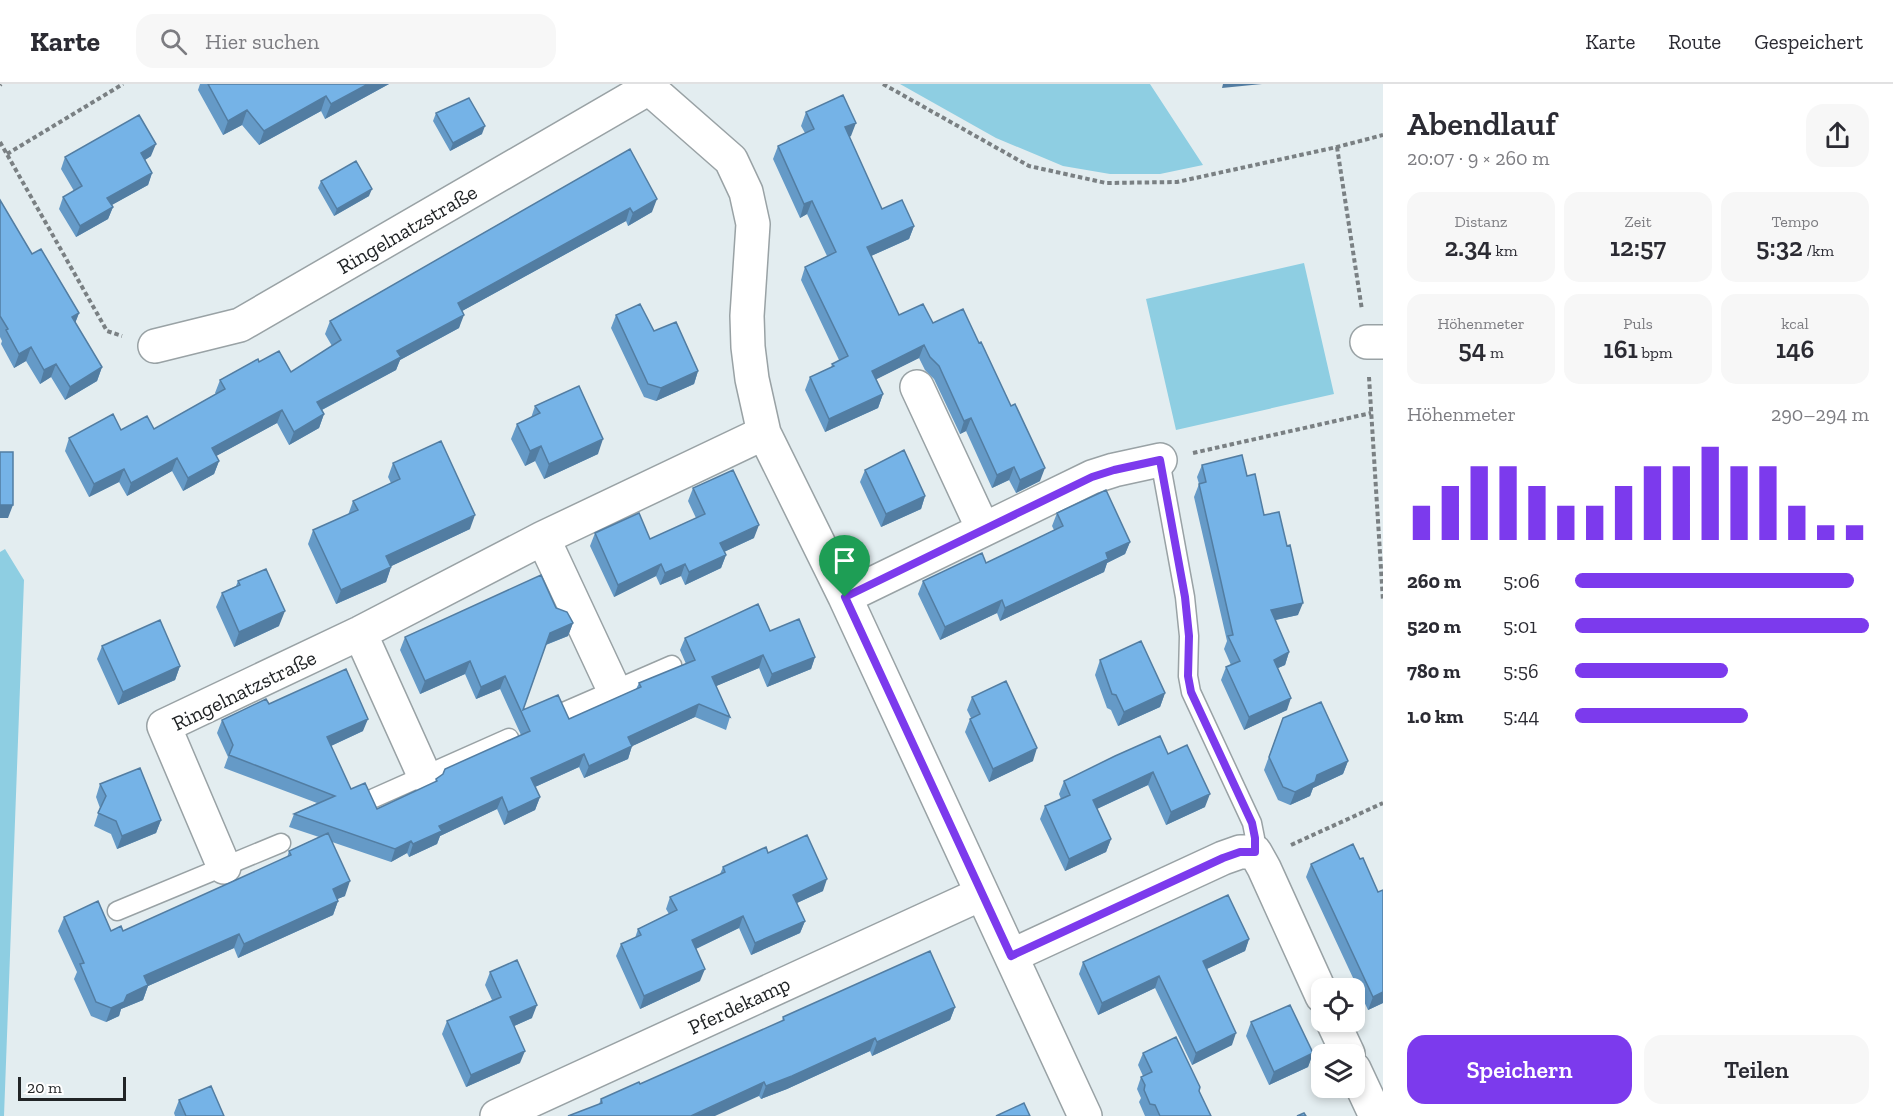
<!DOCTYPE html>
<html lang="de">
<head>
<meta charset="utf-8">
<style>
  :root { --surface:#fff; --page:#f7f7f7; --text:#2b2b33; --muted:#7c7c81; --line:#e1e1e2; --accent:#7c3aed }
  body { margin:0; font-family:"Zilla Slab",serif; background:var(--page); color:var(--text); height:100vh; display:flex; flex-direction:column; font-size:22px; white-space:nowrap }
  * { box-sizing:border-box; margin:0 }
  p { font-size:20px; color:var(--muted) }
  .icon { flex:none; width:33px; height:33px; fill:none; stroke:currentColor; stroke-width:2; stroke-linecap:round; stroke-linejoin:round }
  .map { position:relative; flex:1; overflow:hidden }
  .sheet { display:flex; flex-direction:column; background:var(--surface); width:510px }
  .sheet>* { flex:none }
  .fabs { position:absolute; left:1311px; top:894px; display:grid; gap:12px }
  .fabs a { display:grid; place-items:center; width:54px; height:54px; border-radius:12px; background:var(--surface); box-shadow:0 3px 9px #0003; font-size:30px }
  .scale { position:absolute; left:18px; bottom:15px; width:108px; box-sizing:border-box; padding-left:6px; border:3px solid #212426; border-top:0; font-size:16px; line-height:21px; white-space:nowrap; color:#212426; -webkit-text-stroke:4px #fff; paint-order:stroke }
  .pin { position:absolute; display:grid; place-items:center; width:51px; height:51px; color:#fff; margin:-62px -26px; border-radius:50% 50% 50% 0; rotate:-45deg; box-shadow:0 0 6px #0007 }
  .pin .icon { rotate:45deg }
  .round { display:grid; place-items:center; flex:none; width:63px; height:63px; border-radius:18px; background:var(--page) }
  .head { display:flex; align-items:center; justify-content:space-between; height:102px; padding:0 24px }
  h1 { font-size:33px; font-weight:600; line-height:45px }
  .figures { display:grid; grid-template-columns:repeat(3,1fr); gap:9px; height:102px; padding:6px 24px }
  .figures div { display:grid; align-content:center; border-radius:15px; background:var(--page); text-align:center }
  .figures b { font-size:26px; font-weight:600 }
  .figures small { font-size:16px; font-weight:400 }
  .figures p { font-size:16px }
  .chart { height:168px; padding:12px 24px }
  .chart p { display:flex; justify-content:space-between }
  .chart svg { width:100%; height:108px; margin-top:6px; stroke:var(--accent); stroke-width:6 }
  .cta { display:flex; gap:12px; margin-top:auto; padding:12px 24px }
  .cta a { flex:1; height:69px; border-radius:18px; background:var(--accent); color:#fff; font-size:24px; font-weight:600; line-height:69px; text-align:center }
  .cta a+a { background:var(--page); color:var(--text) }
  ul { padding:0 24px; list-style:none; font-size:20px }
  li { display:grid; grid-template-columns:96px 72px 1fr; align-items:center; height:45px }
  li i { height:15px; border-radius:8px; background:var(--accent) }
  header { display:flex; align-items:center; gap:36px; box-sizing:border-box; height:84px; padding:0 30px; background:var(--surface); border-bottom:2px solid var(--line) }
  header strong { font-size:28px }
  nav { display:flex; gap:33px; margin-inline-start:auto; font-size:21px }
  .search { width:420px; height:54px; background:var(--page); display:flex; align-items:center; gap:15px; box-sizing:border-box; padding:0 21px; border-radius:18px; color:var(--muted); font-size:22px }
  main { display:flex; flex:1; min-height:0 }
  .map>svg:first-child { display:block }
  .green { fill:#8ecee2 }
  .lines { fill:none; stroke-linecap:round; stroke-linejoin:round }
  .service-casing { stroke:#99a2a5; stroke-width:21 }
  .minor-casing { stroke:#99a2a5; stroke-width:36 }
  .path { stroke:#7a8083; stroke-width:4; stroke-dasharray:4.5 3; stroke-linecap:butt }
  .service { stroke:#fff; stroke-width:18 }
  .minor { stroke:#fff; stroke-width:33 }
  .wall { fill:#659ac7 }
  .shaded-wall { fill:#527da2 }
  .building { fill:#75b3e7; stroke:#527da2; stroke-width:1.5 }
  .route-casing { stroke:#fff; stroke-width:12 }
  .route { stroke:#7c3aed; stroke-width:8 }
  .labels { text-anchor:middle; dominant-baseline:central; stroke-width:4.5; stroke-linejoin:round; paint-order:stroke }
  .street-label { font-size:21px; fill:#212426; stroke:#fff }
</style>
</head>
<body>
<header>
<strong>Karte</strong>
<div class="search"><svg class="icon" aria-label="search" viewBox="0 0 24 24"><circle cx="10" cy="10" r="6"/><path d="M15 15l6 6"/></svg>Hier suchen</div>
<nav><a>Karte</a><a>Route</a><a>Gespeichert</a></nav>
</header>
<main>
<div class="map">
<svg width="1383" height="1032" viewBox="0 0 1383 1032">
  <rect width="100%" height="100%" fill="#e3edf0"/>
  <path class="green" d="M900,0H1150L1203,81L1160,90H1110L1063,82L996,54Z
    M1304,179L1334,310L1176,346L1146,215Z
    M5,465L24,496L4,1032H0V468Z"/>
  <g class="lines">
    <defs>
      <path id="service" d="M1160,376L1185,513L1189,552L1188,592L1191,608L1252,739L1255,754V768
        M566,627L672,581
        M374,714L509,654
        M117,827L281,759"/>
      <path id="minor" d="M648,0L649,4L731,76L746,108L753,140L747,232L748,263L752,295L764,349L845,513L1085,1032
        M1367,258H1383
        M155,262L240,241L649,4
        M917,303L983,445
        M543,454L614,606
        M845,513L1092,393L1114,386L1160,376
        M360,549L424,691
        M224,783L164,642L360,549L543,454L764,349
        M1011,872L1223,774L1240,768H1255L1264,784L1322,912
        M1333,938L1348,970
        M1354,985L1376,1032
        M497,1032L981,810"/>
    </defs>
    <use href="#service" class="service-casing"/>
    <use href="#minor" class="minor-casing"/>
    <path class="path" d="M883,0L1029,82L1106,99L1177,98L1337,63L1383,51
      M0,1L1,0
      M0,58L107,247L122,252
      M1337,63L1362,226
      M7,70L123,0
      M1369,293L1383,517
      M1193,369L1371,329
      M1291,761L1383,719"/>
    <use href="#service" class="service"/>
    <use href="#minor" class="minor"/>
  </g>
  <path class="wall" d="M200,0H389L325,35L321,27L259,61L242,41L223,51L198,6Z
    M806,28L851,52L849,53L882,125L914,142L909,155L871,172L899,231L933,239L1040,397L1016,409L1009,396L992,404L966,347L960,350L934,295L925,286L919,274L876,295L883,310L878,324L825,348L805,306L810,293L831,284L832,280L839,276L801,196L805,183L827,172L807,130L800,134L773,75L778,62L805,49L801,42Z
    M436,29L482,50L450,67L433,37Z
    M630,65L652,128L628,142L626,137L462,227L459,244L400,276L396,286L322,326L324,330L319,344L289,361L277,339L216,372L219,377L214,390L183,407L172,387L127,412L119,398L89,413L65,367L69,354L121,346L154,345L216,310L215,309L220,296L259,278L291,288L332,262L325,250L330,237Z
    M151,72L145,76L152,89L148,101L111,121L113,123L108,135L76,153L59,125L63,113L74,107L61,85L65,73Z
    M321,97L369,112L334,132L318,104Z
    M0,116L32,170L79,229L75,239L102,283L97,297L65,316L51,293L40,300L26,277L14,284L1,260L2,257L0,253Z
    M616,231L654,247L698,287L694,300L656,317L644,313L611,244Z
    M535,322L598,370L544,395L535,377L525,382L511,355L517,340L531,334Z
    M393,379L470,445L391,482V483L386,498L336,520L308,460L313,446L348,431L353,417L391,399L388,393Z
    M1202,381L1247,392L1264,431L1298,531L1275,536L1289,568L1285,581L1278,584L1287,626L1244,646L1221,596L1226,583L1231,581L1224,565L1227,557L1194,413L1199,400L1197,393Z
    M865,386L925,412L921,425L881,443L860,398Z
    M693,404L754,454L724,468L726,471L721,484L685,501L681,492L660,501L656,492L614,513L590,462L595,449L650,455L696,434L688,417Z
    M1057,429L1130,458L1125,470L1107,479L1104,488L1000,537L997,529L940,556L918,510L923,497L986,479L1054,446L1052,442Z
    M238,497L279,542L234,563L216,523L222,509L236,502Z
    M556,524L573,539L568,552L546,561L523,626L569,635L636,605L639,599L686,580L680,566L685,554L770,547L815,573L811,585L767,603L759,584L716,602L730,633L726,646L695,633L632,662L628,675L584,694L579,683L535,703L540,713L535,726L504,741L497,725L440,752L437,760L409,773L407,769L391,778L332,758L345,812L337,815L338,817L333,831L238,874L234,864L148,902L143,916L121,925L119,932L106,938L91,932L74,895L77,888L58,847L64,833L111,847H123L287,774L289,767L319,753L289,743L294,730L317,719L224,684L228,673L217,649L222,636L269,620L363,647L331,662L351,705L377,725L435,698L436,695L521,651L500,605L476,615L465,590L420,610L400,566L405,553Z
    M102,562L180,582L175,596L118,621L97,575Z
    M1100,576L1165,609L1160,623L1118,642L1111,626L1107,624L1095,591Z
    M972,613L1033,677L989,698L965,648L970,635L971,634L967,626Z
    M1283,634L1348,677L1343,690L1313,704L1310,712L1290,721L1278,716L1264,686Z
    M1168,670L1205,723L1166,741L1148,701L1097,725L1111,755L1106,768L1065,787L1040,735L1045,722L1061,715L1059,710L1064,697Z
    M100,700L161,736L156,749L117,765L111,750L94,742L100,724L96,713Z
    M768,769L823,807L797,819L805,837L800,849L751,871L739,844L696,865L700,897L640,925L616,872L621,860L635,854L638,845L669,830L666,825L670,813L720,790L723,783Z
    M1360,775L1378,808L1383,919L1368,926L1306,793L1311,780Z
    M1249,855L1245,867L1207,885L1232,961L1192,981L1155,904L1098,931L1079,890L1083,878Z
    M490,888L532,934L514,942L520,979L466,1003L442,950L447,937L492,916L485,901Z
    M955,923L950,936L872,972L870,967L787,1005L761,1015L759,1012L599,1020L601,1015L640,1000L782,937L783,933Z
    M1251,938L1313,969L1308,983L1269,1001L1246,952Z
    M1143,969L1199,1007L1211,1032H1145L1139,1018L1141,1014L1137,1005L1141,993L1143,992L1138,981Z
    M179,1016L224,1032H175L174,1029Z"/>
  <path class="shaded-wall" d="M368,0H389L325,35L331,20Z
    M1223,0H1262L1222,4Z
    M326,12L321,27L259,61L264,47Z
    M247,26L242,41L223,51L228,37Z
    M856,39L851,52L841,57L845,43Z
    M485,42L482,50L450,67L453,59Z
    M156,60L151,72L137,81L141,69Z
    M152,89L148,101L103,126L107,114Z
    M372,105L369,112L334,132L337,125Z
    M657,115L652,128L628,142L633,129Z
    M812,117L807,130L800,134L804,120Z
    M113,123L108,135L76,153L80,142Z
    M630,124L626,137L453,232L458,219Z
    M914,142L909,155L862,176L867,163Z
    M79,229L74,242L72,233Z
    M464,231L459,244L400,276L396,286L312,331L317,318L397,267Z
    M924,261L919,274L867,300L872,287Z
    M31,263L26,277L14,284L19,270Z
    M56,280L51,293L40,300L44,286Z
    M102,283L97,297L65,316L70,303Z
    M698,287L694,300L656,317L661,304Z
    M883,310L878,324L825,348L829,335Z
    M282,326L277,339L207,377L212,364Z
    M324,330L319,344L289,361L294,348Z
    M971,334L966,347L960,350L964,337Z
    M603,355L598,370L544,395L549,380Z
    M541,362L535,377L525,382L530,367Z
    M177,374L172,387L127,412L131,399Z
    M219,377L214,390L183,407L188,394Z
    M1014,383L1009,396L992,404L997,391Z
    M1045,384L1040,397L1016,409L1020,396Z
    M124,385L119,398L89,413L94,400Z
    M925,412L921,425L881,443L886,430Z
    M0,421H13L8,434H0Z
    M475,431L470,445L381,487L386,472Z
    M759,441L754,454L715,472L720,459Z
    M1130,458L1125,470L1107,479L1104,488L1000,537L1005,524L1106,469Z
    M726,471L721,484L685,501L689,488Z
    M661,480L656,492L614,513L618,501Z
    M685,480L681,492L660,501L665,489Z
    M391,483L386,498L336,520L341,506Z
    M1002,516L997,529L940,556L945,543Z
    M1303,519L1298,531L1266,538L1271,526Z
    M285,527L279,542L234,563L239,548Z
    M573,539L568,552L545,561L550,549Z
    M1289,568L1285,581L1269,588L1274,576Z
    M763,571L759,584L707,606L712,593Z
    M815,573L811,585L767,603L772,590Z
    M470,577L465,590L420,610L425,597Z
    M180,582L175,596L118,621L123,608Z
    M505,592L500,605L476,615L481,603Z
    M1165,609L1160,623L1118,642L1124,628Z
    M1291,614L1287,626L1244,646L1249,633Z
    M699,620L695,633L624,666L628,653Z
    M368,635L363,647L322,666L327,653Z
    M632,662L628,675L584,694L589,682Z
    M1037,664L1033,677L989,698L993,685Z
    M584,670L579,683L526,707L531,694Z
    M1348,677L1343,690L1313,704L1310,712L1290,721L1295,708L1317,691Z
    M1153,688L1148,701L1088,729L1093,716Z
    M1210,710L1205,723L1166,741L1171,728Z
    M502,713L497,725L440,752L437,760L409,773L413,760L439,742Z
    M540,713L535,726L504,741L508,728Z
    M161,736L156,749L117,765L122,752Z
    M1111,755L1106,768L1065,787L1069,775Z
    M411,757L407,769L391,778L395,765Z
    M827,795L823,807L788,823L793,811Z
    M350,797L345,812L328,819L333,805Z
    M338,817L333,831L238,874L244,860Z
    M743,832L739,844L687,869L692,856Z
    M805,837L800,849L751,871L755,859Z
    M239,850L234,864L148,902L143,916L121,925L119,932L106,938L111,924L127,911L144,892Z
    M1249,855L1245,867L1198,889L1203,877Z
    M705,885L700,897L640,925L644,912Z
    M1159,892L1155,904L1098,931L1102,919Z
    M1383,908V919L1368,926L1373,913Z
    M537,921L532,934L505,946L510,933Z
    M955,923L950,936L872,972L877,958Z
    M1236,949L1232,961L1192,981L1196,969Z
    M875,954L870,967L787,1005L761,1015L766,1002Z
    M525,967L520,979L466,1003L471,991Z
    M1313,969L1308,983L1269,1001L1274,988Z
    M764,998L759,1012L715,1032H691Z"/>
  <path class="building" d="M208,0H368L331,20L326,12L264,47L247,26L228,37Z
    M843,11L856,39L845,43L882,125L902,116L914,142L867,163L899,231L923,220L933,239L963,225L979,259L981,258L1011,322L1015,320L1045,384L1020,396L1014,383L997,391L971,334L964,337L939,282L930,273L924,261L872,287L883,310L829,335L810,293L834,282L832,280L848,272L805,183L836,168L812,117L804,120L778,62L814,45L806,28Z
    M469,14L485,42L453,59L436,29Z
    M139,31L156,60L141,69L152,89L107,114L113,123L80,142L63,113L82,102L65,73Z
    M630,65L657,115L633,129L630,124L458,219L464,231L397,267L401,273L317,318L324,330L294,348L282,326L212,364L219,377L188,394L177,374L131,399L124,385L94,400L69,354L113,330L121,346L147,332L154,345L225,305L220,296L258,275L259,278L279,267L291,288L341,256L330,237Z
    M356,77L372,105L337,125L321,97Z
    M0,116L32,170L41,165L79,229L72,233L102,283L70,303L56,280L44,286L31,263L19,270L6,246L8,245L0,232Z
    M640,220L654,247L676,238L698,287L661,304L648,300L616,231Z
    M579,302L603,355L549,380L541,362L530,367L517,340L540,329L535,322Z
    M441,357L475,431L386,472L391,483L341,506L313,446L358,426L353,417L400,395L393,379Z
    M904,366L925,412L886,430L865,386Z
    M0,368H13V421H0Z
    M1242,371L1247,392L1255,390L1264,431L1279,428L1287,462L1290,461L1303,519L1271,526L1289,568L1274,576L1291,614L1249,633L1226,583L1240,577L1228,552L1233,551L1199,400L1206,398L1202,381Z
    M733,386L759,441L720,459L726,471L689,488L685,480L665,489L661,480L618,501L595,449L639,429L650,455L705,430L693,404Z
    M1106,406L1130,458L1106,469L1108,475L1005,524L1002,516L945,543L923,497L982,469L986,479L1063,442L1057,429Z
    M266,485L285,527L239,548L222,509L240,501L238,497Z
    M541,491L556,524L567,528L573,539L550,549L523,626L558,611L569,635L641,603L639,599L695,576L685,554L758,520L770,547L799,535L815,573L772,590L763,571L712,593L730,633L699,620L628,653L632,662L589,682L584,670L531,694L540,713L508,728L502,713L439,742L442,747L413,760L411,757L395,765L294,730L335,712L229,671L233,661L222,636L266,615L269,620L346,585L368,635L327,653L351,705L365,699L377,725L437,697L436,695L443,690L445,685L530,647L505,592L481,603L470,577L425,597L405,553Z
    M160,536L180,582L123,608L102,562Z
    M1141,557L1165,609L1124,628L1116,611L1112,610L1100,576Z
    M1006,597L1037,664L993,685L970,635L980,630L972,613Z
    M1321,618L1348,677L1317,691L1315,698L1295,708L1283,703L1269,673L1283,634Z
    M1160,652L1168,670L1187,661L1210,710L1171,728L1153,688L1093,716L1111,755L1069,775L1045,722L1070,711L1064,697L1115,672Z
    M140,684L161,736L122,752L116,737L98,729L106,712L100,700Z
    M328,749L350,797L333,805L338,817L244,860L239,850L144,892L148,901L127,911L124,918L111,924L96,918L80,880L84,879L64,833L98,817L111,847L121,842L123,847L291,771L289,767Z
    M807,751L827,795L793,811L805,837L755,859L743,832L692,856L705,885L644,912L621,860L641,851L638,845L677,826L670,813L725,788L723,783L766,763L768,769Z
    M1353,760L1360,775L1363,774L1378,808L1383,806V908L1373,913L1311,780Z
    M1228,811L1249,855L1203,877L1236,949L1196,969L1159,892L1102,919L1083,878Z
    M930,867L955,923L877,958L875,954L792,992L766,1002L764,998L691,1032H568L602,1019L601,1015L639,998L640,1000L784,936L783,933Z
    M517,876L537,921L510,933L525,967L471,991L447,937L501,913L490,888Z
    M1290,921L1313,969L1274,988L1251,938Z
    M1176,953L1200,1003L1199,1007L1211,1032H1160L1155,1021L1150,1020L1144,1006L1145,1001L1141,993L1152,988L1143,969Z
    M211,1002L224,1032H186L179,1016Z
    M1024,1019L1030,1032H996Z
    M1304,1029L1306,1032H1297Z"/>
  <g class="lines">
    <defs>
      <path id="route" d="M1160,376L1185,513L1189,552L1188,592L1191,608L1252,739L1255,754V768H1240L1223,774L1011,872L845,513L1092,393L1114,386Z"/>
    </defs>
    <use href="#route" class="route-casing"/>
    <use href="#route" class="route"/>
  </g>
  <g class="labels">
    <g class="street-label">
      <text transform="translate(407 145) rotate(-30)">Ringelnatzstraße</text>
      <text transform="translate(244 606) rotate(-26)">Ringelnatzstraße</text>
      <text transform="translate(739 921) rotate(-25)">Pferdekamp</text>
    </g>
  </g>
</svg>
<div class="fabs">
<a><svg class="icon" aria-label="locate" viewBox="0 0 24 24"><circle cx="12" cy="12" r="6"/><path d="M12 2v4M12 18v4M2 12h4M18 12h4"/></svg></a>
<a><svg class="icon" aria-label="layers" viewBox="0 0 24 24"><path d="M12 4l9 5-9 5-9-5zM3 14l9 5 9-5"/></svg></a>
</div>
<div class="scale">20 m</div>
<div class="pin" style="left:845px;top:513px;background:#1e9e55"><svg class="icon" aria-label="arrive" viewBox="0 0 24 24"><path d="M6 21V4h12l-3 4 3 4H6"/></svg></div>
</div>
<section class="sheet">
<div class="head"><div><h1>Abendlauf</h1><p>20:07 · 9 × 260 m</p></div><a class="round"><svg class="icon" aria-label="share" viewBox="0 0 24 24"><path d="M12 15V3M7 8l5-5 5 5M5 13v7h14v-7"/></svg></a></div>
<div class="figures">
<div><p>Distanz</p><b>2.34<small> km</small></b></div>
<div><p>Zeit</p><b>12:57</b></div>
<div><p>Tempo</p><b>5:32<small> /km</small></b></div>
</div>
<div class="figures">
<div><p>Höhenmeter</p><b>54<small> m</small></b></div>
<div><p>Puls</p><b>161<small> bpm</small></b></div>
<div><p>kcal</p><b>146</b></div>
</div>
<div class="chart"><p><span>Höhenmeter</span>290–294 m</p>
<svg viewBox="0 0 160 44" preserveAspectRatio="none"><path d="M5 44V30M15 44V22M25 44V14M35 44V14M45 44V22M55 44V30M65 44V30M75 44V22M85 44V14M95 44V14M105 44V6M115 44V14M125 44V14M135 44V30M145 44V38M155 44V38"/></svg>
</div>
<ul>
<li><b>260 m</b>5:06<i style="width:95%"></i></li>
<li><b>520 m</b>5:01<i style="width:100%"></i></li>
<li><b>780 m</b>5:56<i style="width:52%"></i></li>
<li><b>1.0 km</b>5:44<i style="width:59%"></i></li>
</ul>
<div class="cta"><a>Speichern</a><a>Teilen</a></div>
</section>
</main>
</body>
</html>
